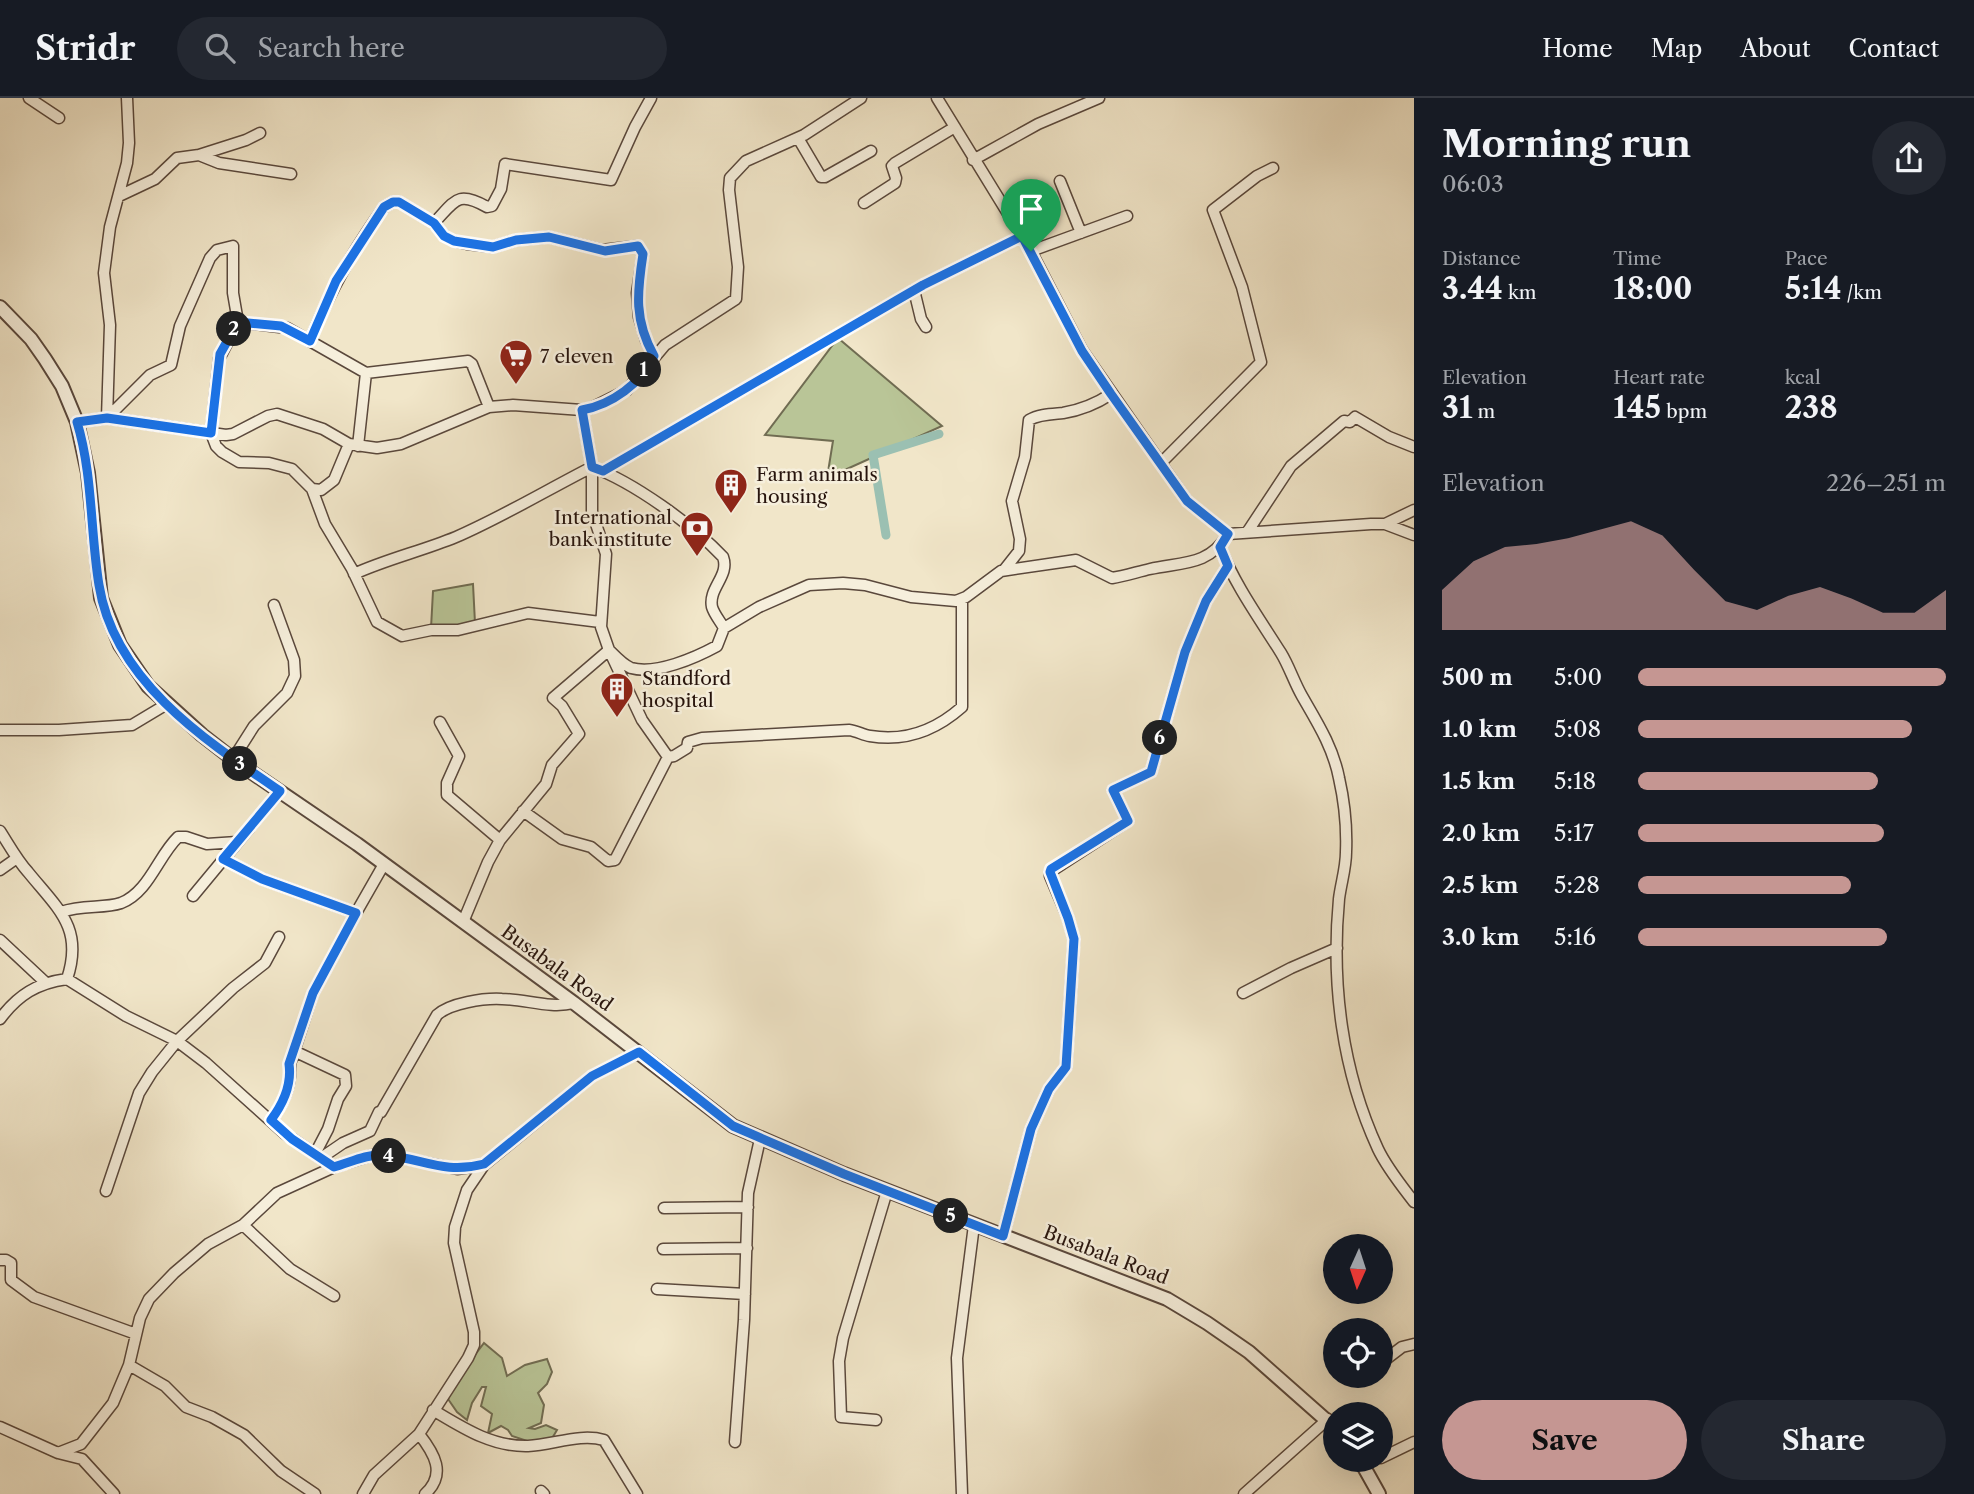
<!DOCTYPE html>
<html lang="en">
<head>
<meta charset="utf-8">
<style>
  :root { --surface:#171b24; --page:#242831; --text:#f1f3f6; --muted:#9ea1a6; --line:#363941; --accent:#c59692 }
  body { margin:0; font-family:"Libre Caslon Text",serif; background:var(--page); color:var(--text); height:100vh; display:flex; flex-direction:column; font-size:26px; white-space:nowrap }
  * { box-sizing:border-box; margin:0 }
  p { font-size:23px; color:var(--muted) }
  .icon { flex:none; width:38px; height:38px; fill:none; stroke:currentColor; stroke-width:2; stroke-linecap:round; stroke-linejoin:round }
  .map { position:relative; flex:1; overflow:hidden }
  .drawer { display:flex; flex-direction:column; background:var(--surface); width:560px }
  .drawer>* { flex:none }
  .needle { width:46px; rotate:183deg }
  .buttons { position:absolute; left:1323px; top:1136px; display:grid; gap:14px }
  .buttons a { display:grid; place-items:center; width:70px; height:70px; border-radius:50%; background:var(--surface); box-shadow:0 7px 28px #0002; font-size:35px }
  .pin { position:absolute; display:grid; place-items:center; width:60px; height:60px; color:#fff; margin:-72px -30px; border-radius:50% 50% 50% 0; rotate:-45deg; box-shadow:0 0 7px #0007 }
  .pin .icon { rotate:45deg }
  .km { position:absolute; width:35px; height:35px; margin:-18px; border-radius:50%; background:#222; color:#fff; font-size:19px; line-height:35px; text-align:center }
  .round { display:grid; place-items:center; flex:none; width:74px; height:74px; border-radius:37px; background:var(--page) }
  .summary { display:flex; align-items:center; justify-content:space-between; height:119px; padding:0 28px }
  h1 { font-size:38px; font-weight:700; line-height:52px }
  .figures { display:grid; grid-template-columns:repeat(3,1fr); gap:10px; height:119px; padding:7px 28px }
  .figures div { display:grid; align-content:center }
  .figures b { font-size:30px; font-weight:700 }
  .figures small { font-size:19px; font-weight:400 }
  .figures p { font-size:19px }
  .chart { height:196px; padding:14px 28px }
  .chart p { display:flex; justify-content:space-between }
  .chart svg { width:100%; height:126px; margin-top:7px; fill:var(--accent); opacity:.7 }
  .action { display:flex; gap:14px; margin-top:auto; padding:14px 28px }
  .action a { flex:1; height:80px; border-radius:42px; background:var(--accent); color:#111; font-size:28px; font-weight:700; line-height:80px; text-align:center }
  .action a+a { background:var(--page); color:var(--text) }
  ul { padding:0 28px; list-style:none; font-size:23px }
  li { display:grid; grid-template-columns:112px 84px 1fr; align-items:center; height:52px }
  li i { height:18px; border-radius:9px; background:var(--accent) }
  header { display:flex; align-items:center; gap:42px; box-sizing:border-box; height:98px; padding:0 35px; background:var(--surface); border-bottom:2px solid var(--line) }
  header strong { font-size:33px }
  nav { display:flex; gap:38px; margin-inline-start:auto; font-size:24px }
  .search { width:490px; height:63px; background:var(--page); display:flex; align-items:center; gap:18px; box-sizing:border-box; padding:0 24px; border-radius:38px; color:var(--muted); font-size:26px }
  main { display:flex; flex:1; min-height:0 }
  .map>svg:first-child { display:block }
  .green { fill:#b9c597; stroke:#706c52; stroke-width:2 }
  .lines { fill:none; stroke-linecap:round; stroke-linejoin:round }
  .canal { stroke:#9bc0b2; stroke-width:9 }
  .minor-casing { stroke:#5a483c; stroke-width:13 }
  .tertiary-casing { stroke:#5a483c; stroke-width:16 }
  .minor { stroke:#f6efdc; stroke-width:10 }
  .tertiary { stroke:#f6efdc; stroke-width:12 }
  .route-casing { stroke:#fff; stroke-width:14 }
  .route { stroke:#1a73e8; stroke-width:9 }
  .labels { text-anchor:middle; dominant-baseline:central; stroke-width:5; stroke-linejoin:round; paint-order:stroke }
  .poi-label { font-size:19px; fill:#27140d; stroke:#f6efdc; text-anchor:start }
  .street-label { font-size:19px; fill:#27140d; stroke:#f6efdc }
</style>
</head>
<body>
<header>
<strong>Stridr</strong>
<div class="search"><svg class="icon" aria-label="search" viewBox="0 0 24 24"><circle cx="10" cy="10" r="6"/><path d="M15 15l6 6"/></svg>Search here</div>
<nav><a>Home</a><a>Map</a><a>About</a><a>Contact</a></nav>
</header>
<main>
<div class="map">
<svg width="1414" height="1396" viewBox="0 0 1414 1396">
  <rect width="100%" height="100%" fill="#f1e6c9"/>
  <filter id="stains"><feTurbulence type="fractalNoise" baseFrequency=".00286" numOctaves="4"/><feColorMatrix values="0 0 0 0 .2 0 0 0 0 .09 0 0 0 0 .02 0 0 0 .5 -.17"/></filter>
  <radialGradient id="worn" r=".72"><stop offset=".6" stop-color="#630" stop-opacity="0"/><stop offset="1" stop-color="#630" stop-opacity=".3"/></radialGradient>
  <path class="green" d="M838,240L942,328L827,380L833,343L765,337Z
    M473,486L475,525L431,530L433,493Z
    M484,1245L502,1260L507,1278L525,1267L547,1261L552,1274L547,1286L538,1295L544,1307L541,1325L529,1330L535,1331L546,1327L557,1332L551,1342L530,1344L512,1338L508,1332L501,1328L488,1335L492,1316L481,1308L486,1289H482L472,1305L467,1322L457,1314L448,1301L456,1282Z"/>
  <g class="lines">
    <path class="canal" d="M886,437L873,357L939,336"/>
    <defs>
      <path id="minor" d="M29,0L59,20
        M937,0L1031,153L1082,252L1187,403L1228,436L1371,426H1385L1414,437
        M798,40L821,79H825L871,53
        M199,57L219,65L291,76
        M973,62L1038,26L1099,0
        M1060,83L1081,135
        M119,98L155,81L177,60L199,57L246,42L260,35
        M864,105L895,85L896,80L892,68L895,65L955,29
        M434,125C455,103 457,92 487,109L492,108L501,91L505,66L611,82L635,29L651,0
        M1031,153L1127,118
        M914,192L921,221L926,229
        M238,224L287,230L366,275L358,348
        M310,243C331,191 352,154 384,109L393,104H399L434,125L444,138L454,143L467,146L493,149L516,142L549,139L602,152L637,148L643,156L637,195L639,219L646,242L654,258
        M366,275L468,263L472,266L489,309
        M582,312L592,369V414L606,456L601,529L609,552L642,622L668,659L674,658L687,650L688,644L702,640L849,632C857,633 863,637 870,638C905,644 936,632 962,609V502
        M107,320L226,337L233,336L268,318L277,316L323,331L349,346L377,350L401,346L489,309L513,307L582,312L591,310L627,292L665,247L736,201L738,169L729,92L730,80L746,63L804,37L861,0
        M107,320L150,277L171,267L180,228L210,160L217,152L233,148V195L238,224L219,261L211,335L216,348L222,354L239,364L269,365L292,371L312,391L325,426L352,471L377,524L402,538L431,532H458L528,515L600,524
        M77,324L107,320L110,227L104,175L110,129L127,65L129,45L127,0
        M1161,365L1261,264L1242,189L1213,112L1257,78L1273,70
        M603,373L923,187L1022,138
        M312,391L321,392L334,382L349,346
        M1385,426L1414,412
        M1248,433L1291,368L1344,323L1350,324L1355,319L1389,339L1414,349
        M1220,449C1235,487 1259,520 1281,555C1289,568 1294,584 1302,598C1317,624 1333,649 1339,680C1344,702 1347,730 1346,754C1346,770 1341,785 1339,801C1331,886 1342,973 1378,1051C1387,1070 1401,1087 1414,1104
        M1004,472L1019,453L1020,441L1012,403L1025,359L1029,322C1039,316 1052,316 1063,315C1081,312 1096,306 1111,296
        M354,476C387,461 422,453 456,439C502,419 547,392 592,369C633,384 693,427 723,459C730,478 708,490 712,509C714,516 720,523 724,530
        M440,624L459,658L447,685V697L500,742
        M0,632H59L132,627L167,606
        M233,661L254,628L287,595L295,578L294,562L274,507
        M523,713L562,741L591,749L608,763L615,762L668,659
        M0,733C9,747 17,762 28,774C58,811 84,830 67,881
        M223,761L262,781L356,815L384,766
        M0,772L17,760
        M193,798L280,693
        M61,814C83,806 103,811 121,805C149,794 158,758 178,739H186L207,746L237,744
        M463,824L488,764L500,742L546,686L552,667L579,636L562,608L553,600L609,552C615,558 623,567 631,570C656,577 695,560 717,548L724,530L759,509L809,487L843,485L865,487L911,499L956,503L966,499L1001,473L1076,462L1112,480C1124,478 1137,474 1150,471C1182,464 1209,468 1228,436
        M0,842L46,885
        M1243,895L1291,870L1337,850
        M0,921C18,897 37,885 67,881L126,918L177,943L206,965L284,1035L334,1069
        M294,953L345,977L346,988L338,1001L328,1031L315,1056
        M271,1022C283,1006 292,987 290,966L313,895L356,815
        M321,1060L343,1045L370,1033L379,1014H381L437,917C450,905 484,900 502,901C526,901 549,911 574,905
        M106,1093L139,995L152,974L177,943L233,890L265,865L279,839
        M664,1110L748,1109
        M243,1127L290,1171L334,1198
        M1003,1138L1031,1031L1049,991L1066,969L1074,841L1068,820L1050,778V774L1128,723L1113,692L1151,674L1185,554L1206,503L1228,468
        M663,1151L747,1150
        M0,1162H6L11,1165V1182L34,1199L136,1236
        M657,1191L745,1196
        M1381,1265L1402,1249L1414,1246
        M129,1267L165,1288L186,1309L212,1319L244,1337L281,1373L315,1396
        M433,1312C463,1330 492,1349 528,1348C553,1347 580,1335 604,1342L637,1396
        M876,1322L841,1319L839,1263L843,1240L887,1093
        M0,1329L58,1355L81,1346L113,1305L129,1267L140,1220L149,1201L174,1175L208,1146L243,1127L277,1095L334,1069L373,1057H388L457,1071L484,1067
        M735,1344L744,1222L748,1095L760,1041
        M58,1355L82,1361L114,1396
        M1381,1360L1414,1344
        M541,1393L544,1396
        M363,1396L374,1377L419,1336
        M425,1396C447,1376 434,1355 419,1336L468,1260L474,1247V1234L454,1145L455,1129L467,1092L484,1067L592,978L639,954
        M962,1396L957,1260L974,1127
        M1244,1396L1328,1321"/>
      <path id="tertiary" d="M0,209L31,241L45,261L62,288L77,324L88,375L101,500L120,547L148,588L202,637L238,665L357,746L574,905L733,1028L844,1076L1167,1201L1207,1225L1249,1254L1335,1330
        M1360,1362L1379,1396"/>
    </defs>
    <use href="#minor" class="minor-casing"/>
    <use href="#tertiary" class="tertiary-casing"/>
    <use href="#minor" class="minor"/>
    <use href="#tertiary" class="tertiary"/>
  </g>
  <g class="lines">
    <defs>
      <path id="route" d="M393,104H399L434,125L444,138L454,143L493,149L516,142L549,139L605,153L638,148L643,156C637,195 634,222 654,258C642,285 611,307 582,312L592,369L603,373L923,187L1022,138L1082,253L1111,296L1187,403L1228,436L1220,449L1228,468L1206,503L1185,554L1151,674L1113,692L1128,723L1051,771L1050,774L1068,820L1074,841L1066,969L1049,991L1031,1031L1003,1138L844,1076L733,1028L639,954L592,978L484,1066C442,1077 421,1059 382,1057C366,1056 349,1065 334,1069L292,1041L271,1022C283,1006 292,987 289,966L313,895L356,815L262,781L223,761L280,693C206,643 114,583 99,487C90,432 93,377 77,324L107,320L211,335L220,256L238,224L281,228L310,243L336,183L384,109Z"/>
    </defs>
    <use href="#route" class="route-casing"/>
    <use href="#route" class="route"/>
  </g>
  <defs>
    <symbol id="supermarket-pin" viewBox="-11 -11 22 30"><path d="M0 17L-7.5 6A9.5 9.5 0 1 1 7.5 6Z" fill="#8f2418" stroke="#f6efdc"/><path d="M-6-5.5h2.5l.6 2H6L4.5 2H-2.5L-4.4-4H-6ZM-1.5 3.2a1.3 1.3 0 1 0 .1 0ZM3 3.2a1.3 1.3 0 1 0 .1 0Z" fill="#fff"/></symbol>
    <symbol id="building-pin" viewBox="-11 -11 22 30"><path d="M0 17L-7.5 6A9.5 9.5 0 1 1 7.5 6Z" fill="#8f2418" stroke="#f6efdc"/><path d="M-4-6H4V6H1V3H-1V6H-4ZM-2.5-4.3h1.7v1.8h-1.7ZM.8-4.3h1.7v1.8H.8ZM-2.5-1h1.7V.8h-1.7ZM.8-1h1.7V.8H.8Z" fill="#fff"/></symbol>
    <symbol id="bank-pin" viewBox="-11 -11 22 30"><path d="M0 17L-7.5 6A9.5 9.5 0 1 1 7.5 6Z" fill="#8f2418" stroke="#f6efdc"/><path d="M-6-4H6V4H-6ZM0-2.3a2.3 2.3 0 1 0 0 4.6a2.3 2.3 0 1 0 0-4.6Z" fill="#fff"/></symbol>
  </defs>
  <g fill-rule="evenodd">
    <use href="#supermarket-pin" x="497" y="239" width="38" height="52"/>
    <use href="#building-pin" x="712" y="368" width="38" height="52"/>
    <use href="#bank-pin" x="678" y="411" width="38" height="52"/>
    <use href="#building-pin" x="598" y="572" width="38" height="52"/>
  </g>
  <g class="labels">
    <g class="poi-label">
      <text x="540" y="258">7 eleven</text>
      <text x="756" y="376">Farm animals<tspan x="756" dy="22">housing</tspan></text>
      <text x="672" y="419" text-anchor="end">International<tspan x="672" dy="22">bank institute</tspan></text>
      <text x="642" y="580">Standford<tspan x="642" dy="22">hospital</tspan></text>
    </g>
    <g class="street-label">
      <text transform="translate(557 870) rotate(36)">Busabala Road</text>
      <text transform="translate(1106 1157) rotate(21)">Busabala Road</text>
    </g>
  </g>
  <rect width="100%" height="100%" filter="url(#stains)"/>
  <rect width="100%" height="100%" fill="url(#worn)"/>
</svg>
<div class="buttons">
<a><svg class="needle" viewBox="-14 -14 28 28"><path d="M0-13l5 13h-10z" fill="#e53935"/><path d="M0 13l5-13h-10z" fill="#9ea1a6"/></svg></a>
<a><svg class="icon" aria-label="locate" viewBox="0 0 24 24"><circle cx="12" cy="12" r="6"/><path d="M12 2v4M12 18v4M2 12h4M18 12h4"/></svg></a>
<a><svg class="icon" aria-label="layers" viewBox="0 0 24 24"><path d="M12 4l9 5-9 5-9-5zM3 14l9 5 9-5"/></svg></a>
</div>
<div class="pin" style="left:1031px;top:153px;background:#1e9e55"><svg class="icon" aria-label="arrive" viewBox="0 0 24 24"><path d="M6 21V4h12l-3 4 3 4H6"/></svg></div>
<b class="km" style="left:644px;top:272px">1</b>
<b class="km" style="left:234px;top:231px">2</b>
<b class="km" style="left:240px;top:666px">3</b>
<b class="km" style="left:389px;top:1058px">4</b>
<b class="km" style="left:951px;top:1118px">5</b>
<b class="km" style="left:1160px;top:640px">6</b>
</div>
<section class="drawer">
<div class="summary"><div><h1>Morning run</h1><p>06:03</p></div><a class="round"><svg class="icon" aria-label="share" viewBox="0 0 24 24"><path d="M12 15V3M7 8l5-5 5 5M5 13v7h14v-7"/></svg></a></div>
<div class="figures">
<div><p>Distance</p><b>3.44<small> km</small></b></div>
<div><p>Time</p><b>18:00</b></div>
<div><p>Pace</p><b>5:14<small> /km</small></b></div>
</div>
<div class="figures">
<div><p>Elevation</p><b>31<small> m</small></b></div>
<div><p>Heart rate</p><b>145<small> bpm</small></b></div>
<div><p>kcal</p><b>238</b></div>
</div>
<div class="chart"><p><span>Elevation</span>226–251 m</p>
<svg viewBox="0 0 160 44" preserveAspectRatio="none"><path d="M0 44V30L10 20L20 15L30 14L40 12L50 9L60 6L70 11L80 23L90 34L100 37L110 32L120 29L130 33L140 38L150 38L160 30V44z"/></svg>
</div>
<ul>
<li><b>500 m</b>5:00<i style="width:100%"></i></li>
<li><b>1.0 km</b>5:08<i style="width:89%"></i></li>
<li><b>1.5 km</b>5:18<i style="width:78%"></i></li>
<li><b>2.0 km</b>5:17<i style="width:80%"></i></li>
<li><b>2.5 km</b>5:28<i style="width:69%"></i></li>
<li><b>3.0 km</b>5:16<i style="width:81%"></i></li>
</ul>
<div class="action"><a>Save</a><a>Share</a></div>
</section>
</main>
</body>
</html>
